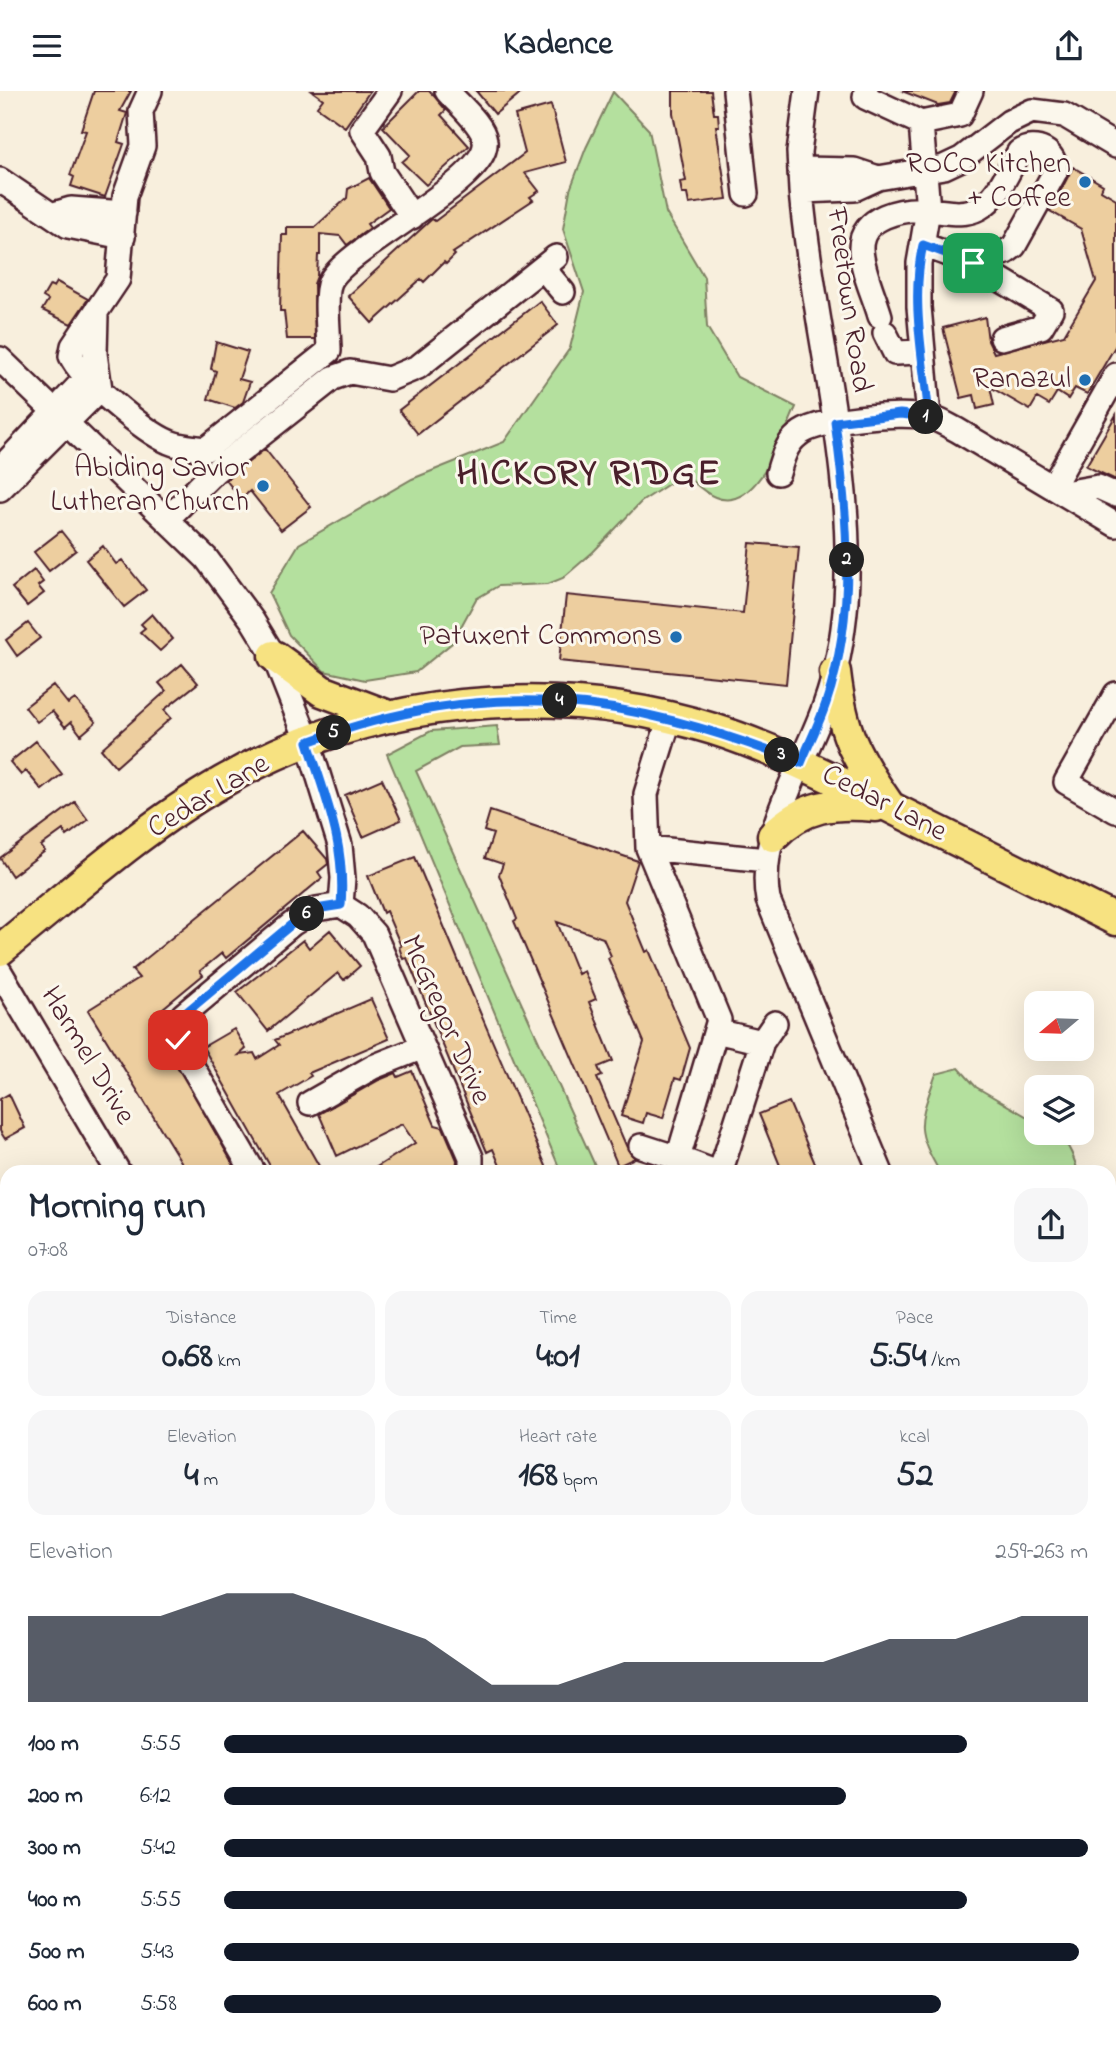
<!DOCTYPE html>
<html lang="en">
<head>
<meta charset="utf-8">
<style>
  :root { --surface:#fff; --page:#f6f6f7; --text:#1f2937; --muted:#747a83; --accent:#111827 }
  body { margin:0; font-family:"Indie Flower",sans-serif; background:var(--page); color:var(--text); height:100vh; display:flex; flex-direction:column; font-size:26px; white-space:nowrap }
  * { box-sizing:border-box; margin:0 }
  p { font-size:23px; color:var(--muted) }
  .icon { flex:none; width:38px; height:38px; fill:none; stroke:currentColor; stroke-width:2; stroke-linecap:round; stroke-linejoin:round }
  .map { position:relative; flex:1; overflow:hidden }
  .sheet { position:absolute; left:0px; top:1074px; width:1116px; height:884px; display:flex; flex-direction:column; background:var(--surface); border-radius:21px 21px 0 0; box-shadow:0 7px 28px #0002 }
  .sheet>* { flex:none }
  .needle { width:46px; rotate:251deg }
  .tools { position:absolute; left:1024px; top:900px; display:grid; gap:14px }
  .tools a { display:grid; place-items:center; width:70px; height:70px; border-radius:14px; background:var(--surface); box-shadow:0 7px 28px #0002; font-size:35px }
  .pin { position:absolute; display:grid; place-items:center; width:60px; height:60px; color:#fff; margin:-30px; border-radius:14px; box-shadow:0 4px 10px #0006 }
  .km { position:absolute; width:35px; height:35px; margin:-18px; border-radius:50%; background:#222; color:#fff; font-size:19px; line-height:35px; text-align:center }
  .round { display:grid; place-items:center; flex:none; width:74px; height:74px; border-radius:21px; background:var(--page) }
  .summary { display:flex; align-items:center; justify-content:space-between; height:119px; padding:0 28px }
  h1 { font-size:38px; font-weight:700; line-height:52px }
  .stats { display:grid; grid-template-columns:repeat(3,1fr); gap:10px; height:119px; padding:7px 28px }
  .stats div { display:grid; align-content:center; border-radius:18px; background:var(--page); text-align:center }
  .stats b { font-size:35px; font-weight:700 }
  .stats small { font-size:19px; font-weight:400 }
  .stats p { font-size:19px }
  .chart { height:196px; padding:14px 28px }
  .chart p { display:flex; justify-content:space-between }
  .chart svg { width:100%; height:126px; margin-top:7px; fill:var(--accent); opacity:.7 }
  ul { padding:0 28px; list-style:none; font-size:23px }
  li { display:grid; grid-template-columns:112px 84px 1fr; align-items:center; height:52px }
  li i { height:18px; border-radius:9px; background:var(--accent) }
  header { display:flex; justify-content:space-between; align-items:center; height:91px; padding:0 28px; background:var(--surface); font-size:32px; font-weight:700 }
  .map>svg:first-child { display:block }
  .green { fill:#b4e09e; stroke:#7f8064; stroke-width:2 }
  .building { fill:#edce9f; stroke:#4a1f2b; stroke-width:2 }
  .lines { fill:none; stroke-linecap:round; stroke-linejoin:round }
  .minor-casing { stroke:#4a1f2b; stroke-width:28 }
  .major-casing { stroke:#4a1f2b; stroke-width:35 }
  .minor { stroke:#fbf7ec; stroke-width:23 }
  .major { stroke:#f7e281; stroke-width:30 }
  .route-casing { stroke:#fff; stroke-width:14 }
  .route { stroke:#1a73e8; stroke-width:9 }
  .poi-dot { fill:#1f6fb2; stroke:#fbf7ec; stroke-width:2.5 }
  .labels { text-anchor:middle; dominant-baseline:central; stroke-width:6; stroke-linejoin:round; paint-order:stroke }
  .poi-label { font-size:30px; fill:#4a1f2b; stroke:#fbf7ec; text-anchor:end }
  .street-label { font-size:30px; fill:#4a1f2b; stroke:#fbf7ec }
  .district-label { font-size:37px; font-weight:bold; letter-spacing:2px; fill:#4a1f2b; stroke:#fbf7ec }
</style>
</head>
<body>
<header><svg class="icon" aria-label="menu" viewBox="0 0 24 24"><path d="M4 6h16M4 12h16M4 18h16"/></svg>Kadence<svg class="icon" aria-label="share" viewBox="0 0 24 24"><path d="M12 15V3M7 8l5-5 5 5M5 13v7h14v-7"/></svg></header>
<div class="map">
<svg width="1116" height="1957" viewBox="0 0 1116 1957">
  <rect width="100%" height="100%" fill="#f8efdd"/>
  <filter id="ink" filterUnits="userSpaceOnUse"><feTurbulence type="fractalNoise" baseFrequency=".0143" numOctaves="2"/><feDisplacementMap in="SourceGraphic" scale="14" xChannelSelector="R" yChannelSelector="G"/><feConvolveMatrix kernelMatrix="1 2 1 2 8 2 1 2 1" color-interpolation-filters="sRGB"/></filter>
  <g filter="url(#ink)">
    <path class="green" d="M613,1L649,39L666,122L704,186L707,236L737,286L796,316C784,342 756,424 715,406C704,402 693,390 684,383L641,411L593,461L563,487L548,493L498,495L476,508L452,552L416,581L365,589L324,580L289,544L269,502L299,453L412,388L504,351L570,257L584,201L563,138L570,99L586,57Z
      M497,635L500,654L460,656L416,680L598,1081H561L387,663L431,640Z
      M959,977L976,996L1036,1031V1041C1064,1041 1071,1055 1078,1081H940C913,1037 920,1030 936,983Z
      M1116,1267V1347L1110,1346V1270Z
      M1110,1781L1116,1785V1832L1110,1828Z"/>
    <path class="building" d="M94,0H131L120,20L127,22L118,51L124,53L105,106L71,95L74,86L70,84L86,40L81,39Z
      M312,0H370L345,36L317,16L323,8Z
      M419,0H429L435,6L446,19L441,24L469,55L426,94L402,71L410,64L383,36Z
      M476,0H523L495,23Z
      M673,0H711L714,23H718L719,35H716L727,108L689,113L687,103H682L680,91L686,90L673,22Z
      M902,0H956L950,12L938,14Z
      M551,14L566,71L525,82L539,100L530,106L533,109L453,162L455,164L446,173L444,171L424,191L421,188L372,232L348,205L432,128L435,130L525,62L515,24Z
      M1073,76L1103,94L1101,99L1116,108V254L1087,303L1075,297L1068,308L1057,301L1049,314L1037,307L1030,319L990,296L994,314L977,318L974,304L961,307L943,237L985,226L988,250L994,262L1064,244L1096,190L1081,138L1050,120Z
      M369,87L389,117L367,133L370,137L347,154L340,145L320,143V164H318L317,185L314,193L315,248H287L284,220H280L282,144H287V136H315L347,107L348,98Z
      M57,191L88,208L71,233L42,219L48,209L43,206L50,194L54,196Z
      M540,210L558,234L418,343L399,319Z
      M216,251L248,261L239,288L250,291L243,311L235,317L208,308L216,280L211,278Z
      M1116,324V389L1086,375Z
      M265,358L311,416L281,439L250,400L241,408L226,389Z
      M61,440L76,459L49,480L34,461Z
      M750,452L799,456L786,593L559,570L566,504L743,522Z
      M103,455L116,473L122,469L146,499L124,516L86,469Z
      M34,479L43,491L38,495L44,502L27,515L12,497Z
      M152,523L173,548L160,560L140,541L145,537L141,533Z
      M28,532L40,547L17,565L6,549Z
      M182,573L198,592L164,619L171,627L116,676L101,658L166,600L159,592Z
      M53,594L68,613L75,608L96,631L81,644L71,631L65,636L52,620L37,631L25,616Z
      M36,650L62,683L42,699L26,680L21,684L10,671Z
      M382,688L401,729L363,746L345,704Z
      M75,711L88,729L67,745L63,739L41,755L45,760L12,785L0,767Z
      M490,720L638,770L625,810L646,861L649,859L690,957L681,989L675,987L663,1027L646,1022L643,1032L621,1025L644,951L608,867L611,865L603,847L557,831L578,883L584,880L596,908L589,911L613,970L598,976L602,985L597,987L628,1059L635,1067L618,1075L514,830L517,828L499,784L503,773L485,767L493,743L484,740Z
      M303,740L327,768L328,773L318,781L322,787L226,867L222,862L200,880L203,884L151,927L238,1082H188L88,919L139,887L132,879Z
      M415,766L476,912L549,1082H503L493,1058L487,1061L407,867L403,868L399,856L401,855L386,820L383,822L368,785Z
      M330,839L360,875L344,889L338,882L268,940L237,901L303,849L309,857Z
      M371,908L389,948L309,982L311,985L279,1004L323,1082H274L203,956L234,938L246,958L239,964L254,962L257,968L279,954L275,949Z
      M412,980L435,1034L443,1036L457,1069L456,1082H367L415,1052L402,1033L337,1065L319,1023L379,989L396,982L398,986Z
      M9,1003L25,1037L5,1048L0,1040V1008Z
      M789,1011L819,1082H783L759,1023Z"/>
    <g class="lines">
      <defs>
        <path id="minor" d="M150,0L141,20L143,55L125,105L118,188L73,255L71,265C81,288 145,341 169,351C180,356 194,356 206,358L329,260C329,243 324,205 330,191C345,157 491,89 485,50C483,33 458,13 447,0
          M390,0L362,39L379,65L382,81L412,126
          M735,0L746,103
          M807,0L799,61L801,100C813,237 855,372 846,510C843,545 837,581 825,614C804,674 756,744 768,809L881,1082
          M866,0L865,6L921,32L928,119L919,172V216L929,326
          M921,32L960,24L971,0
          M800,78L854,79L878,87
          M0,89L68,135L123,146
          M801,100L854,98L878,87L944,76L961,68L1009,31L1032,20L1064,24L1116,55
          M54,123L71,118L124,122
          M923,154L973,172L1051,219L1041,236L1002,247
          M543,177L563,201
          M880,225C874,204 862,180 861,158C860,125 903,117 927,119C945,120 962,126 979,117C999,106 1008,80 1019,61C1035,50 1057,61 1055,81L1014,155L1006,161L973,172
          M885,242L895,262L923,261
          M0,268L206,467L252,529L274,565L308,651L340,754L343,787L341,814
          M0,378L88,285
          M778,382C782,368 786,353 798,344C817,327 901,321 927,326C937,327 947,334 957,339L1116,434
          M1053,395L1116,284
          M0,398L100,298L95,263L96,224
          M1064,402L1098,396L1116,404
          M167,428L214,381L333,287L350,281L389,288L418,276L556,166
          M1116,603L1066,691L1116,720
          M648,757L766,769
          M0,881L119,1082
          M716,940L762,951
          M310,1012L373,976L423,956
          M641,1055L678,1067L719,929L648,757L646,703L670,626
          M678,1067L718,1082
          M254,1082L182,958C176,945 176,936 183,924L292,833L316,818L341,814L358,825L374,843L471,1066V1082
          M720,1082L762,951L775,932
          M1110,1565L1116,1569
          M1110,1934L1116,1937
          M592,1951L593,1957"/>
        <path id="major" d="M274,565L322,600L391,626
          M835,581C842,641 854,664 888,713
          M773,745C803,714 834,711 876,715
          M0,859C72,801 142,737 222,691C369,606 552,588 713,638C776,658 835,689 894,718C968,755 1042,792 1116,829"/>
      </defs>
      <use href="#minor" class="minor-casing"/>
      <use href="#major" class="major-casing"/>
      <use href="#minor" class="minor"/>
      <use href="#major" class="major"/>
    </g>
  </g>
  <g class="lines" filter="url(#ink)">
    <defs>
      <path id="route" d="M178,949L176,940L183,924L292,833L316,818L341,814C346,753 326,709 308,651C488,585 626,603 801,672C809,652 819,633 826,612C857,521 848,425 835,331L900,323L929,326C924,271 910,209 923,154L973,172"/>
    </defs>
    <use href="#route" class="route-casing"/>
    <use href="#route" class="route"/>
  </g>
  <g class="poi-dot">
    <circle cx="1085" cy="91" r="7"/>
    <circle cx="1085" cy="289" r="7"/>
    <circle cx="263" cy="395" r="7"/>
    <circle cx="676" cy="546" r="7"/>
  </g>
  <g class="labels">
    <g class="poi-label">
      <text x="1071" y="74">ROCO Kitchen<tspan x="1071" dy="34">+ Coffee</tspan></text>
      <text x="1071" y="289">Ranazul</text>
      <text x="249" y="378">Abiding Savior<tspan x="249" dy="34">Lutheran Church</tspan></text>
      <text x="662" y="546">Patuxent Commons</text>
    </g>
    <g class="street-label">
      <text transform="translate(848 209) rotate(82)">Freetown Road</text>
      <text transform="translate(209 706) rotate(-31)">Cedar Lane</text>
      <text transform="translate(884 713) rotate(27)">Cedar Lane</text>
      <text transform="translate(445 929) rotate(66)">McGregor Drive</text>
      <text transform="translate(87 965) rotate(59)">Harmel Drive</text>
    </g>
    <g class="district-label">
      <text x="589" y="384">HICKORY RIDGE</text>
    </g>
  </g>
</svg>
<div class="tools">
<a><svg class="needle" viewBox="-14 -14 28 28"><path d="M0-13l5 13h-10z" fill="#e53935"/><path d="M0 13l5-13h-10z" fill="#747a83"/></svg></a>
<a><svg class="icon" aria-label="layers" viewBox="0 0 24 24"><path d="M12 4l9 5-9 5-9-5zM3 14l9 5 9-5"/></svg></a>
</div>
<div class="pin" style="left:973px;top:172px;background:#1e9e55"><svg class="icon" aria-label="arrive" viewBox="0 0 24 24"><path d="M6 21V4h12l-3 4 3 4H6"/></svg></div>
<div class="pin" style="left:178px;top:949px;background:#d93025"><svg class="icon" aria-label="check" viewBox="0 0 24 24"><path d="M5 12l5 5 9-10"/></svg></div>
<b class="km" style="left:926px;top:326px">1</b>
<b class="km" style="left:847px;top:469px">2</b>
<b class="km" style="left:782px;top:664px">3</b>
<b class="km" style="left:560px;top:610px">4</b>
<b class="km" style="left:334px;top:642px">5</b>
<b class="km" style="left:307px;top:823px">6</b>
<section class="sheet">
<div class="summary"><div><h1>Morning run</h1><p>07:08</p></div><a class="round"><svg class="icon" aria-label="share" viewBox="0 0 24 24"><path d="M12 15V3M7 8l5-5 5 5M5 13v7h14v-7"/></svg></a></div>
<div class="stats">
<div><p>Distance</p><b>0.68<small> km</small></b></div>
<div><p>Time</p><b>4:01</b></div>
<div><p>Pace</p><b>5:54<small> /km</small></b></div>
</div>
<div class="stats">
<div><p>Elevation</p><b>4<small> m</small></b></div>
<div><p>Heart rate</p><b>168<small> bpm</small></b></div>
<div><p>kcal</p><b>52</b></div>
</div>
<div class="chart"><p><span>Elevation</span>259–263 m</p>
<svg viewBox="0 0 160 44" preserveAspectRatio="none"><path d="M0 44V14L10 14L20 14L30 6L40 6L50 14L60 22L70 38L80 38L90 30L100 30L110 30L120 30L130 22L140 22L150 14L160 14V44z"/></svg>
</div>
<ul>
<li><b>100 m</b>5:55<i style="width:86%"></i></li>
<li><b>200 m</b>6:12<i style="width:72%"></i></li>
<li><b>300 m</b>5:42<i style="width:100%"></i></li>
<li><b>400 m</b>5:55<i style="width:86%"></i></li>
<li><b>500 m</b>5:43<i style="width:99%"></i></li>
<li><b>600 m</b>5:58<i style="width:83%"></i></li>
</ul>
</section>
</div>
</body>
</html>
